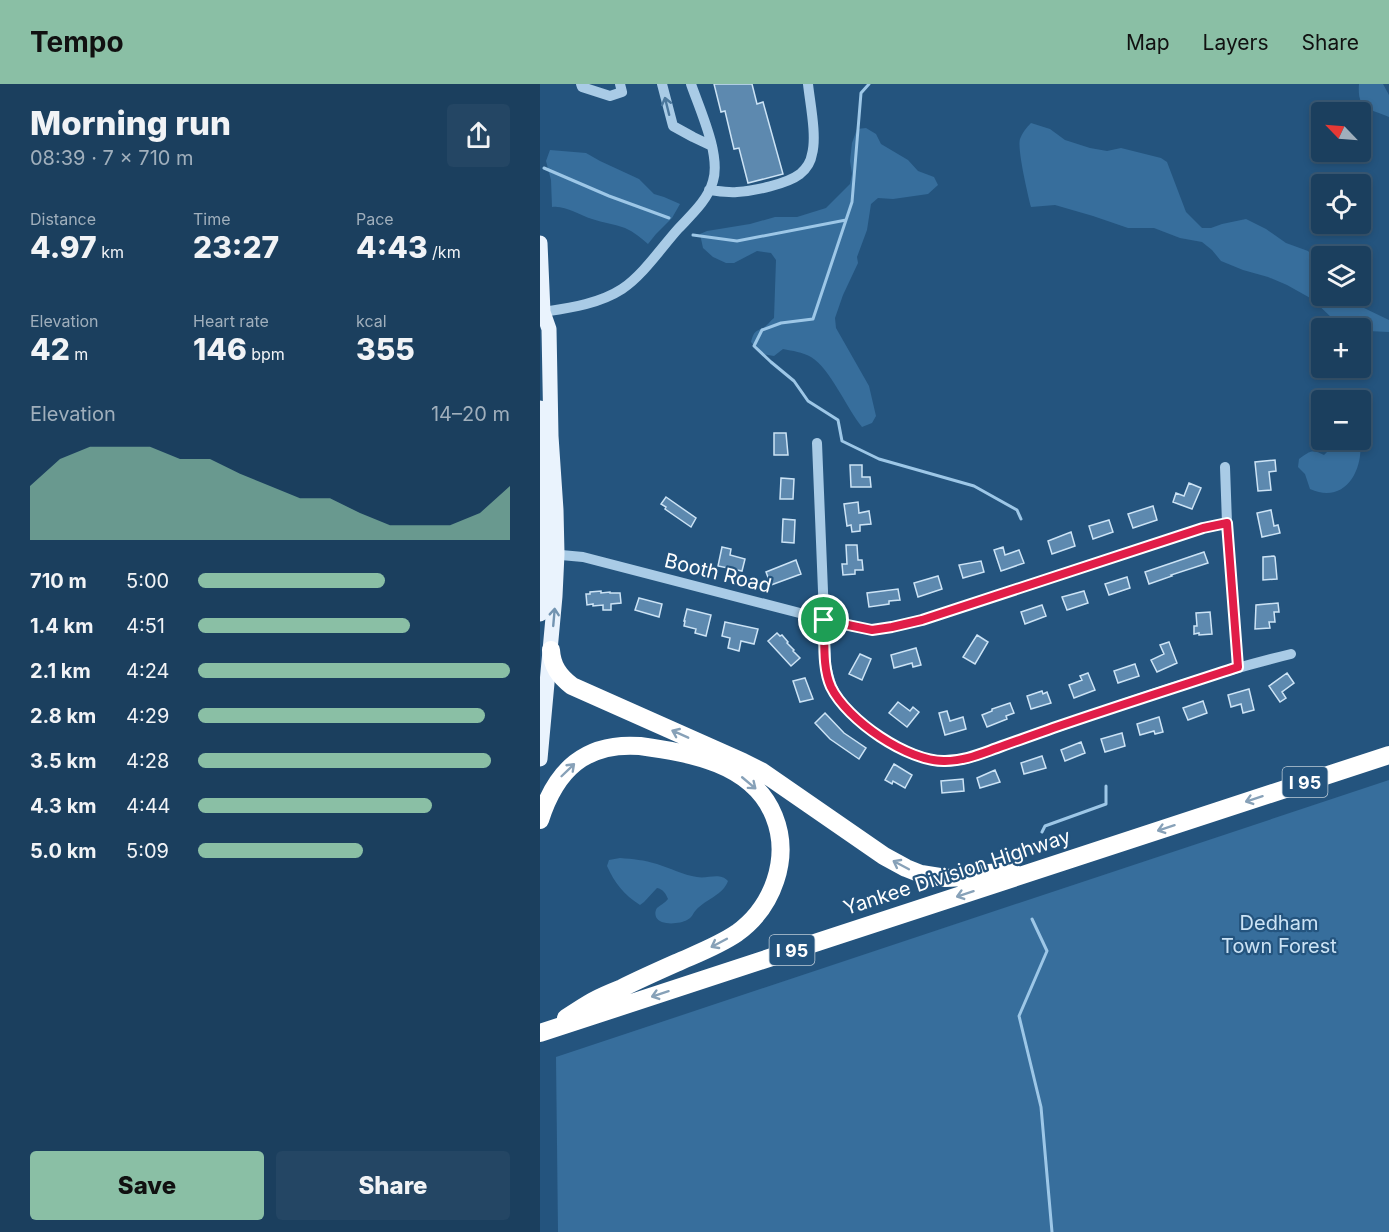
<!DOCTYPE html>
<html lang="en">
<head>
<meta charset="utf-8">
<style>
  :root { --surface:#1b3f5e; --page:#244664; --text:#f1f3f6; --muted:#a0afbc; --line:#395873; --accent:#8abfa5 }
  body { margin:0; font-family:Inter,sans-serif; background:var(--page); color:var(--text); height:100vh; display:flex; flex-direction:column; font-size:22px; white-space:nowrap }
  * { box-sizing:border-box; margin:0 }
  p { font-size:20px; color:var(--muted) }
  .icon { flex:none; width:33px; height:33px; fill:none; stroke:currentColor; stroke-width:2; stroke-linecap:round; stroke-linejoin:round }
  .map { position:relative; flex:1; overflow:hidden }
  .panel { display:flex; flex-direction:column; background:var(--surface); width:540px }
  .panel>* { flex:none }
  .needle { width:39px; rotate:295deg }
  .controls { position:absolute; left:771px; top:18px; display:grid; gap:12px }
  .controls a { display:grid; place-items:center; width:60px; height:60px; border-radius:6px; background:var(--surface); box-shadow:0 3px 9px #0003,0 0 0 2px var(--line); font-size:30px }
  .pin { position:absolute; display:grid; place-items:center; width:51px; height:51px; color:#fff; margin:-26px; border:3px solid #fff; border-radius:50%; box-shadow:0 2px 6px #0007 }
  .round { display:grid; place-items:center; flex:none; width:63px; height:63px; border-radius:6px; background:var(--page) }
  .head { display:flex; align-items:center; justify-content:space-between; height:102px; padding:0 30px }
  h1 { font-size:33px; font-weight:800; line-height:45px }
  .stats { display:grid; grid-template-columns:repeat(3,1fr); gap:9px; height:102px; padding:6px 30px }
  .stats div { display:grid; align-content:center }
  .stats b { font-size:30px; font-weight:800 }
  .stats small { font-size:16px; font-weight:400 }
  .stats p { font-size:16px }
  .chart { height:168px; padding:12px 30px }
  .chart p { display:flex; justify-content:space-between }
  .chart svg { width:100%; height:108px; margin-top:6px; fill:var(--accent); opacity:.7 }
  .cta { display:flex; gap:12px; margin-top:auto; padding:12px 30px }
  .cta a { flex:1; height:69px; border-radius:6px; background:var(--accent); color:#111; font-size:24px; font-weight:800; line-height:69px; text-align:center }
  .cta a+a { background:var(--page); color:var(--text) }
  ul { padding:0 30px; list-style:none; font-size:20px }
  li { display:grid; grid-template-columns:96px 72px 1fr; align-items:center; height:45px }
  li i { height:15px; border-radius:8px; background:var(--accent) }
  header { display:flex; align-items:center; gap:36px; box-sizing:border-box; height:84px; padding:0 30px; background:var(--accent); color:#111 }
  header strong { font-size:28px }
  nav { display:flex; gap:33px; margin-inline-start:auto; font-size:21px }
  main { display:flex; flex:1; min-height:0 }
  .map>svg:first-child { display:block }
  .green { fill:#376e9c }
  .lines { fill:none; stroke-linecap:round; stroke-linejoin:round }
  .stream { stroke:#9dc7e7; stroke-width:3 }
  .building { fill:#5d89af; stroke:#cce3f5; stroke-width:1.5 }
  .minor { stroke:#a9cbe6; stroke-width:10 }
  .major { stroke:#eaf3fd; stroke-width:15 }
  .highway { stroke:#fff; stroke-width:18 }
  .oneway { stroke:#4c789d }
  .oneway2 { stroke:#7394b1 }
  .oneway3 { stroke:#87a1b8 }
  .route-casing { stroke:#fff; stroke-width:12 }
  .route { stroke:#e11d48; stroke-width:8 }
  .labels { text-anchor:middle; dominant-baseline:central; stroke-width:4.5; stroke-linejoin:round; paint-order:stroke }
  .shield { fill:#24547e; stroke:#bdccd8; stroke-width:1.5 }
  .shield-label { font-size:18px; font-weight:bold; fill:#fff }
  .street-label { font-size:20px; fill:#fff; stroke:#24547e }
  .park-label { font-size:20px; fill:#cce3f5; stroke:#24547e }
</style>
</head>
<body>
<header>
<strong>Tempo</strong>
<nav><a>Map</a><a>Layers</a><a>Share</a></nav>
</header>
<main>
<section class="panel">
<div class="head"><div><h1>Morning run</h1><p>08:39 · 7 × 710 m</p></div><a class="round"><svg class="icon" aria-label="share" viewBox="0 0 24 24"><path d="M12 15V3M7 8l5-5 5 5M5 13v7h14v-7"/></svg></a></div>
<div class="stats">
<div><p>Distance</p><b>4.97<small> km</small></b></div>
<div><p>Time</p><b>23:27</b></div>
<div><p>Pace</p><b>4:43<small> /km</small></b></div>
</div>
<div class="stats">
<div><p>Elevation</p><b>42<small> m</small></b></div>
<div><p>Heart rate</p><b>146<small> bpm</small></b></div>
<div><p>kcal</p><b>355</b></div>
</div>
<div class="chart"><p><span>Elevation</span>14–20 m</p>
<svg viewBox="0 0 160 44" preserveAspectRatio="none"><path d="M0 44V22L10 11L20 6L30 6L40 6L50 11L60 11L70 17L80 22L90 27L100 27L110 33L120 38L130 38L140 38L150 33L160 22V44z"/></svg>
</div>
<ul>
<li><b>710 m</b>5:00<i style="width:60%"></i></li>
<li><b>1.4 km</b>4:51<i style="width:68%"></i></li>
<li><b>2.1 km</b>4:24<i style="width:100%"></i></li>
<li><b>2.8 km</b>4:29<i style="width:92%"></i></li>
<li><b>3.5 km</b>4:28<i style="width:94%"></i></li>
<li><b>4.3 km</b>4:44<i style="width:75%"></i></li>
<li><b>5.0 km</b>5:09<i style="width:53%"></i></li>
</ul>
<div class="cta"><a>Save</a><a>Share</a></div>
</section>
<div class="map">
<svg width="849" height="1148" viewBox="0 0 849 1148">
  <rect width="100%" height="100%" fill="#24547e"/>
  <path class="green" d="M819,0H843L849,11V33C828,24 817,26 819,0Z
    M491,39L510,45L525,56L550,64L567,67L581,64L621,74L627,78L646,128L662,144H671L682,140L706,135L726,145L746,159L768,167L781,181L782,212H805L824,224L849,236V248L828,247L801,240L792,234L772,215L747,201L728,193L703,186L681,177L672,166L662,158L640,154L614,144H588L553,132L515,121L491,123C488,111 477,65 480,55C482,49 486,44 491,39Z
    M326,44L336,50L341,60L368,76L378,87L394,93L398,101L388,110L353,115L338,114L331,120L327,146L317,173L318,179L303,211L295,234L296,244L329,302L336,332L332,339L322,343C307,325 290,284 271,273C262,268 253,267 243,265L234,272L222,270L211,258C214,248 214,248 223,244C227,242 230,237 234,234L236,176L231,169L217,167L194,179H186L173,173L163,164L160,150L167,147L210,140L235,133H257L286,124L310,100L312,90L310,77L312,59L317,45Z
    M10,66L46,69L60,77L99,95L114,110L124,113L140,120L132,134L116,150L108,160C101,154 94,148 85,144C75,140 63,139 52,135C39,131 25,121 12,123L11,96L6,77Z
    M791,357L820,356C824,386 805,421 770,405L765,390L758,383L759,375C770,367 772,365 784,371L790,365Z
    M849,696V1148H18L16,973Z
    M80,774C93,775 104,776 117,780C130,784 143,791 157,793C168,795 180,788 188,797C183,811 166,815 156,826C153,829 152,834 147,836C140,840 120,842 116,833C115,830 115,827 117,824C120,821 125,819 128,815C126,810 123,805 117,804L104,818L100,821C84,811 74,798 67,782L69,776Z"/>
  <g class="lines">
    <path class="stream" d="M329,0L321,9L312,118L273,235L241,239L222,246L214,262L231,278L254,297L268,317L298,336L302,357L339,375L434,402L477,426L481,435
      M4,84L69,112L129,134
      M153,151L197,157L306,136
      M502,748L505,742L566,720V702
      M492,835L507,867L479,932L501,1023L512,1148"/>
  </g>
  <path class="building" d="M174,0H212L217,20L223,18L243,90L208,99L199,64L194,65L185,27L181,28Z
    M234,349H246L248,371H234Z
    M735,376L736,387L729,388L731,406L718,407L715,378Z
    M310,381H322V393H330L331,403H311Z
    M241,394L254,395L253,415H240Z
    M649,399L661,404L652,425L633,418L636,409L644,412Z
    M126,413L156,434L151,443L125,425L126,423L121,420Z
    M318,418L319,429L329,427L331,440L320,441V447L312,448L311,441L307,442L304,420Z
    M613,422L617,436L593,444L588,430Z
    M731,426L734,442L738,441L740,449L722,453L717,429Z
    M243,435L255,436L254,459L242,458Z
    M569,436L573,448L553,455L549,442Z
    M531,448L535,462L512,470L508,457Z
    M306,461H317L318,476H322L323,486H315V490L303,491L302,480H307Z
    M182,463L191,465L190,471L205,475L202,487L178,482Z
    M463,463L465,471L479,466L484,479L461,487L454,466Z
    M664,468L668,479L631,491L632,492L609,500L605,488Z
    M734,472L735,473L737,495L723,496V473Z
    M256,476L261,490L231,501L226,488Z
    M441,477L444,488L423,494L419,481Z
    M398,492L402,505L378,513L374,499Z
    M587,493L590,504L569,511L565,500Z
    M358,505L360,516L349,517V520L329,523L327,509Z
    M61,507V509L70,508V509H80L81,519L71,520V526H63V521L53,522V520L47,521L46,510H50V508Z
    M544,507L548,519L527,526L522,513Z
    M99,514L122,520L119,533L95,526Z
    M738,519L739,528H734L735,538H729L730,544L715,545L716,521Z
    M502,521L506,532L485,540L481,528Z
    M147,525L171,531L166,552L155,549L156,545L144,542L145,537H144Z
    M670,528L672,550L659,551V549L654,550V542H657L656,529Z
    M185,538L218,545L214,560L201,557L199,567L188,564L190,554L182,552Z
    M237,549L240,552L242,551L248,558L247,559L254,566L253,567L260,574L251,582L228,557Z
    M437,551L448,558L435,580L423,573Z
    M629,558L637,579L617,588L611,576L624,570L620,561Z
    M376,564L381,581L373,583L372,579L354,584L351,571Z
    M320,570L331,575L322,596L309,590Z
    M595,580L599,592L578,599L574,587Z
    M548,589L555,606L534,614L529,601L542,596L540,592Z
    M747,589L754,599L742,608L746,614L740,618L729,602Z
    M265,594L273,615L260,618L253,597Z
    M709,605L714,626L703,629L701,620L691,623L688,611Z
    M502,607L503,610L507,608L511,619L491,625L487,612Z
    M663,617L667,629L648,636L643,624Z
    M358,618L370,627L373,623L379,628L367,643L349,629Z
    M470,619L474,629L466,632L467,635L447,643L442,631L452,627V625Z
    M407,627L410,637L423,633L426,645L405,651L399,629Z
    M285,629L304,649L326,664L319,675L290,655L275,639Z
    M619,633L623,648L615,650L614,647L600,651L597,640Z
    M582,649L585,662L565,668L561,655Z
    M541,658L545,669L525,677L521,666Z
    M502,672L506,684L484,690L481,679Z
    M354,680L372,691L365,704L353,697L352,700L345,696Z
    M455,686L460,698L440,704L437,694Z
    M423,695L424,707L402,709L401,697Z"/>
  <g class="lines">
    <path class="minor" d="M41,0L42,3L70,12L82,8L80,0
      M122,0L133,42L153,53L172,62
      M169,106C178,107 188,109 197,108C214,107 247,100 260,90C266,85 271,77 272,70C277,52 270,19 268,0
      M3,228C29,224 59,220 82,205C103,191 121,164 138,145C151,131 168,116 173,97C181,71 160,26 151,0
      M277,359L286,581C289,595 292,607 301,619C321,644 369,675 402,677C423,679 444,669 463,662C486,654 509,646 532,638C604,612 677,588 751,570
      M685,383L687,439L698,583
      M10,470L43,473L306,541L332,546L352,543L382,536L663,444L687,439"/>
    <path class="major" d="M0,159L3,228L9,245L11,352L16,426L17,470L15,512L0,675
      M0,324L3,443V489L0,530"/>
    <path class="highway" d="M11,566C12,582 19,592 32,602L203,678L221,687L344,772L366,784L381,790L406,794L424,793L438,790L472,787
      M0,736C16,686 45,658 100,662C149,669 213,679 234,732C251,774 233,823 197,849C178,862 156,870 136,879C118,887 100,895 82,904C72,908 62,912 53,917C44,922 35,928 26,934
      M0,949L849,671"/>
  </g>
  <defs><path id="oneway-shaft" d="M-6 0H5M1.5-3L5.5 0L1.5 3" fill="none" stroke-width="1.6" stroke-linecap="round" stroke-linejoin="round" transform="scale(1.5)"/></defs>
  <use class="oneway" href="#oneway-shaft" transform="translate(127 22) rotate(-104)"/>
  <use class="oneway2" href="#oneway-shaft" transform="translate(14 533) rotate(-85)"/>
  <g class="oneway3">
    <use href="#oneway-shaft" transform="translate(140 650) rotate(-156)"/>
    <use href="#oneway-shaft" transform="translate(28 686) rotate(-44)"/>
    <use href="#oneway-shaft" transform="translate(209 699) rotate(40)"/>
    <use href="#oneway-shaft" transform="translate(714 715) rotate(162)"/>
    <use href="#oneway-shaft" transform="translate(626 744) rotate(162)"/>
    <use href="#oneway-shaft" transform="translate(361 781) rotate(-152)"/>
    <use href="#oneway-shaft" transform="translate(425 810) rotate(162)"/>
    <use href="#oneway-shaft" transform="translate(179 859) rotate(152)"/>
    <use href="#oneway-shaft" transform="translate(120 910) rotate(162)"/>
  </g>
  <g class="lines">
    <defs>
      <path id="route" d="M687,439L698,583C637,603 574,623 513,644C494,651 476,657 457,664C440,670 424,677 405,677C368,678 307,636 291,603C282,583 285,557 284,536L332,546L352,543L382,536L663,444Z"/>
    </defs>
    <use href="#route" class="route-casing"/>
    <use href="#route" class="route"/>
  </g>
  <g class="labels">
    <g class="shield">
      <rect x="742.5" y="683" width="45" height="30" rx="4.5"/>
      <rect x="229.5" y="851" width="45" height="30" rx="4.5"/>
    </g>
    <g class="shield-label">
      <text x="765" y="698">I 95</text>
      <text x="252" y="866">I 95</text>
    </g>
    <g class="street-label">
      <text transform="translate(178 489) rotate(14)">Booth Road</text>
      <text transform="translate(417 788) rotate(-18)">Yankee Division Highway</text>
    </g>
    <g class="park-label">
      <text x="739" y="839">Dedham<tspan x="739" dy="23">Town Forest</tspan></text>
    </g>
  </g>
</svg>
<div class="controls">
<a><svg class="needle" viewBox="-14 -14 28 28"><path d="M0-13l5 13h-10z" fill="#e53935"/><path d="M0 13l5-13h-10z" fill="#a0afbc"/></svg></a>
<a><svg class="icon" aria-label="locate" viewBox="0 0 24 24"><circle cx="12" cy="12" r="6"/><path d="M12 2v4M12 18v4M2 12h4M18 12h4"/></svg></a>
<a><svg class="icon" aria-label="layers" viewBox="0 0 24 24"><path d="M12 4l9 5-9 5-9-5zM3 14l9 5 9-5"/></svg></a>
<a>+</a>
<a>−</a>
</div>
<div class="pin" style="left:284px;top:536px;background:#1e9e55"><svg class="icon" aria-label="arrive" viewBox="0 0 24 24"><path d="M6 21V4h12l-3 4 3 4H6"/></svg></div>
</div>
</main>
</body>
</html>
